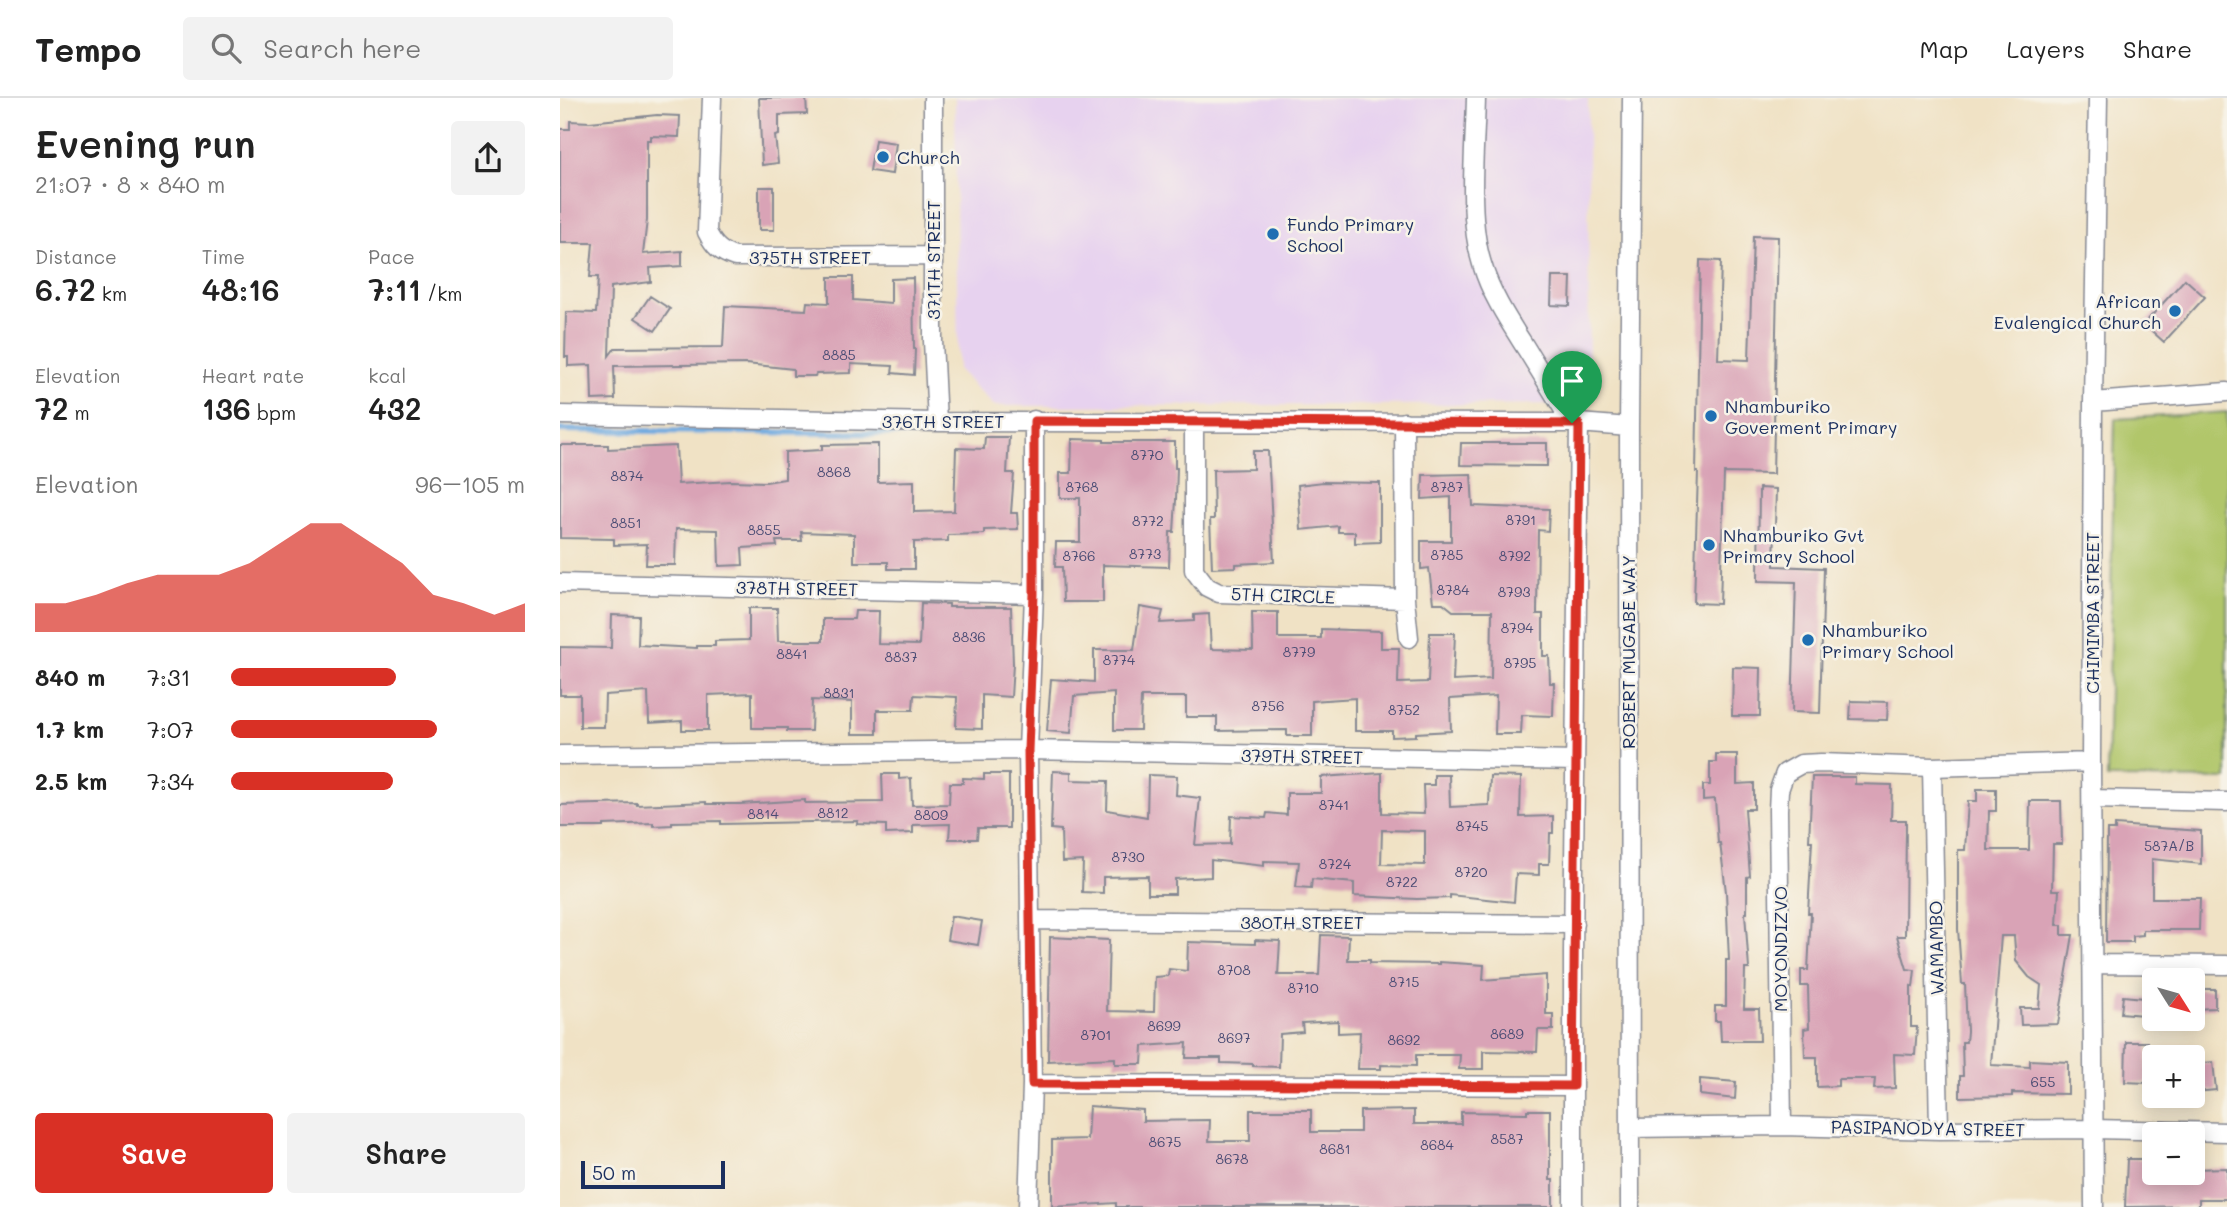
<!DOCTYPE html>
<html lang="en">
<head>
<meta charset="utf-8">
<style>
  :root { --surface:#fff; --page:#f2f2f2; --text:#222; --muted:#767676; --line:#e0e0e0; --accent:#d93025 }
  body { margin:0; font-family:Mali,sans-serif; background:var(--page); color:var(--text); height:100vh; display:flex; flex-direction:column; font-size:26px; white-space:nowrap }
  * { box-sizing:border-box; margin:0 }
  p { font-size:23px; color:var(--muted) }
  .icon { flex:none; width:38px; height:38px; fill:none; stroke:currentColor; stroke-width:2; stroke-linecap:round; stroke-linejoin:round }
  .map { position:relative; flex:1; overflow:hidden }
  .details { display:flex; flex-direction:column; background:var(--surface); width:560px }
  .details>* { flex:none }
  .needle { width:46px; rotate:127deg }
  .fabs { position:absolute; left:1582px; top:870px; display:grid; gap:14px }
  .fabs a { display:grid; place-items:center; width:63px; height:63px; border-radius:7px; background:var(--surface); box-shadow:0 4px 18px #0003; font-size:35px }
  .scale { position:absolute; left:21px; bottom:18px; width:144px; box-sizing:border-box; padding-left:7px; border:4px solid #1b2f5e; border-top:0; font-size:19px; line-height:24px; white-space:nowrap; color:#1b2f5e; -webkit-text-stroke:5px #f7f3e8; paint-order:stroke }
  .pin { position:absolute; display:grid; place-items:center; width:60px; height:60px; color:#fff; margin:-72px -30px; border-radius:50% 50% 50% 0; rotate:-45deg; box-shadow:0 0 7px #0007 }
  .pin .icon { rotate:45deg }
  .round { display:grid; place-items:center; flex:none; width:74px; height:74px; border-radius:7px; background:var(--page) }
  .overview { display:flex; align-items:center; justify-content:space-between; height:119px; padding:0 35px }
  h1 { font-size:38px; font-weight:600; line-height:52px }
  .stats { display:grid; grid-template-columns:repeat(3,1fr); gap:10px; height:119px; padding:7px 35px }
  .stats div { display:grid; align-content:center }
  .stats b { font-size:30px; font-weight:600 }
  .stats small { font-size:19px; font-weight:400 }
  .stats p { font-size:19px }
  .chart { height:196px; padding:14px 35px }
  .chart p { display:flex; justify-content:space-between }
  .chart svg { width:100%; height:126px; margin-top:7px; fill:var(--accent); opacity:.7 }
  .primary-button { display:flex; gap:14px; margin-top:auto; padding:14px 35px }
  .primary-button a { flex:1; height:80px; border-radius:7px; background:var(--accent); color:#fff; font-size:28px; font-weight:600; line-height:80px; text-align:center }
  .primary-button a+a { background:var(--page); color:var(--text) }
  ul { padding:0 35px; list-style:none; font-size:23px }
  li { display:grid; grid-template-columns:112px 84px 1fr; align-items:center; height:52px }
  li i { height:18px; border-radius:9px; background:var(--accent) }
  header { display:flex; align-items:center; gap:42px; box-sizing:border-box; height:98px; padding:0 35px; background:var(--surface); border-bottom:2px solid var(--line) }
  header strong { font-size:33px }
  nav { display:flex; gap:38px; margin-inline-start:auto; font-size:24px }
  .search { width:490px; height:63px; background:var(--page); display:flex; align-items:center; gap:18px; box-sizing:border-box; padding:0 24px; border-radius:7px; color:var(--muted); font-size:26px }
  main { display:flex; flex:1; min-height:0 }
  .map>svg:first-child { display:block }
  .built { fill:#e7d2ef }
  .green { fill:#b1c66a; stroke:#667a64; stroke-width:2 }
  .lines { fill:none; stroke-linecap:round; stroke-linejoin:round }
  .stream { stroke:#70aae0; stroke-width:6 }
  .building { fill:#d9a3b6; fill-rule:evenodd }
  .minor-casing { stroke:#868892; stroke-width:21 }
  .minor { stroke:#fff; stroke-width:18 }
  .route-casing { stroke:#fff; stroke-width:14 }
  .route { stroke:#d93025; stroke-width:9 }
  .poi-dot { fill:#1f6fb2; stroke:#f7f3e8; stroke-width:2.5 }
  .labels { text-anchor:middle; dominant-baseline:central; stroke-width:5; stroke-linejoin:round; paint-order:stroke }
  .number-label { font-size:14px; fill:#4a4c74 }
  .poi-label { font-size:18px; fill:#1b2f5e; stroke:#f7f3e8; text-anchor:start }
  .street-label { font-size:18px; fill:#1b2f5e; stroke:#f7f3e8 }
</style>
</head>
<body>
<header>
<strong>Tempo</strong>
<div class="search"><svg class="icon" aria-label="search" viewBox="0 0 24 24"><circle cx="10" cy="10" r="6"/><path d="M15 15l6 6"/></svg>Search here</div>
<nav><a>Map</a><a>Layers</a><a>Share</a></nav>
</header>
<main>
<section class="details">
<div class="overview"><div><h1>Evening run</h1><p>21:07 · 8 × 840 m</p></div><a class="round"><svg class="icon" aria-label="share" viewBox="0 0 24 24"><path d="M12 15V3M7 8l5-5 5 5M5 13v7h14v-7"/></svg></a></div>
<div class="stats">
<div><p>Distance</p><b>6.72<small> km</small></b></div>
<div><p>Time</p><b>48:16</b></div>
<div><p>Pace</p><b>7:11<small> /km</small></b></div>
</div>
<div class="stats">
<div><p>Elevation</p><b>72<small> m</small></b></div>
<div><p>Heart rate</p><b>136<small> bpm</small></b></div>
<div><p>kcal</p><b>432</b></div>
</div>
<div class="chart"><p><span>Elevation</span>96–105 m</p>
<svg viewBox="0 0 160 44" preserveAspectRatio="none"><path d="M0 44V34L10 34L20 31L30 27L40 24L50 24L60 24L70 20L80 13L90 6L100 6L110 13L120 20L130 31L140 34L150 38L160 34V44z"/></svg>
</div>
<ul>
<li><b>840 m</b>7:31<i style="width:56%"></i></li>
<li><b>1.7 km</b>7:07<i style="width:70%"></i></li>
<li><b>2.5 km</b>7:34<i style="width:55%"></i></li>
</ul>
<div class="primary-button"><a>Save</a><a>Share</a></div>
</section>
<div class="map">
<svg width="1667" height="1109" viewBox="0 0 1667 1109">
  <rect width="100%" height="100%" fill="#f7f3e8"/>
  <filter id="ink" filterUnits="userSpaceOnUse"><feTurbulence type="fractalNoise" baseFrequency=".0143" numOctaves="2"/><feDisplacementMap in="SourceGraphic" scale="14" xChannelSelector="R" yChannelSelector="G"/><feConvolveMatrix kernelMatrix="1 2 1 2 8 2 1 2 1" color-interpolation-filters="sRGB"/></filter>
  <filter id="wash" filterUnits="userSpaceOnUse"><feTurbulence type="fractalNoise" baseFrequency=".00686" numOctaves="4" result="noise"/><feDisplacementMap in="SourceGraphic" scale="28" xChannelSelector="R" yChannelSelector="G"/><feGaussianBlur stdDeviation="1.57" result="paint"/><feColorMatrix in="noise" values="0 0 0 0 0 0 0 0 0 0 0 0 0 0 0 0 0 1.4 0 .05"/><feComposite in="paint" operator="in"/></filter>
  <g filter="url(#wash)">
    <rect width="100%" height="100%" fill="#f0e2c5"/>
    <path class="built" d="M395,0H1028L1029,306L434,308L398,272Z"/>
    <path class="green" d="M1667,314V681L1547,680L1555,321Z"/>
    <g class="lines">
      <path class="stream" d="M0,332L369,336"/>
    </g>
    <g id="blocks">
      <path class="building" d="M199,0H246L247,16L219,17V37L215,38L218,65L202,67Z
        M97,17L120,18L119,39L91,38V42H87V122L83,156L122,153V168L90,170L91,184L51,189L49,258L55,250L163,249L165,208L246,212L247,204L269,205V179H293V202L331,205V181L353,180L354,251H355L354,277L332,275L333,268L291,266V275L256,276L255,278H233V271L186,266L54,268L55,301L32,302L31,267L8,268V259H5L6,214L36,215L38,179H30L33,145H0V31H10V23L30,24Z
        M315,42L336,45L332,76L310,73Z
        M199,89H214V132H199Z
        M1193,138L1218,139L1213,376L1164,375L1160,506L1134,505L1138,374H1136L1140,162L1161,163L1158,261L1189,262Z
        M992,179H1011L1010,208L991,207Z
        M1625,181L1645,199L1604,244L1584,226Z
        M90,198L110,211L95,233L75,220Z
        M425,339H449L447,375H454L451,415H457L458,431L424,432V436L388,437V443L354,444V471H328V464H294V436L241,434L242,443H216L217,448L182,450L183,467L159,468L158,432L116,431L115,467H86L87,446L54,447V441L0,440V347H48V351L116,348L118,386L171,383L206,384L225,381V354L262,352V347L318,346V384L354,383V414L394,413L396,350L424,351Z
        M512,341L544,342V344H615V370H617L616,402L614,434H610L609,469L543,467V504H503L502,469H495L496,444H520V400H500V375H511Z
        M901,345H987V368L900,367Z
        M693,353H708L714,464L676,466V469L652,470L650,421H654L653,372L693,371Z
        M911,376L913,408L989,411L988,433L978,432L977,516H983V558H989L990,585H994L993,618L962,617L961,636H935L936,598L890,601L891,633L856,635V638L832,639V633H795V600L752,603V638H727V632L657,633V619H626V599H581L580,632H554V595L514,598L511,635L487,633L491,581L534,584V552H574L580,509L603,513L600,525L634,523V517L649,516L651,551L693,552L692,514H718V540H761V531L821,533V550H839L838,585L868,584L870,535H895L893,583L931,581L932,513H893L883,505H873L869,470L861,471V443H891V399L862,401L863,377Z
        M763,384L820,385V444L795,445V434H778V428L741,432L738,387Z
        M1199,390L1216,391L1214,468L1264,470L1260,615L1232,614L1236,484L1198,483Z
        M361,505L389,506V509H451L453,566L451,599L422,597V631L396,630L397,599L354,597L353,612H317V636H292V604L252,602L251,633H227V630H192V595L148,597V632H122V623L89,625L88,594L45,597L44,629H20V597H0V549L51,550L52,517L79,518L78,547L137,550V548H155V543L189,542V510H217L218,543H263V521H294L295,513H319L318,546L359,547Z
        M1173,569L1201,570L1200,618H1172Z
        M1291,603L1328,604L1327,622L1290,621Z
        M1156,656H1177V686L1194,685V711H1185L1190,778L1187,779V815H1185L1189,871H1185L1184,911H1199L1200,943H1161L1160,923H1155V908H1166V862H1169L1166,794L1160,745H1158L1155,701L1143,702V687H1150V664H1156Z
        M493,673L511,674V682L548,683L547,712L587,719L588,677L617,678L616,697L640,700L635,747L670,746L671,718L706,720L707,715L727,717V695H761V679L822,675V715L864,716L863,687H874V677H889L890,709L929,707L930,678L961,679L960,719L993,718V735H990L989,766H979V777L956,776L954,804L890,797V800L857,801L794,798V785L752,781L751,790L736,789L739,764L704,763V768L651,762V779L615,781V796H588V778L543,779V795L522,794L523,763L502,764L501,732L491,731ZM822,732L865,733V767L821,766Z
        M322,676H339V681L351,680L352,707L389,706L390,685H403V680L424,681V676H449V730H418L417,741H389L390,726L353,727V735L326,736V727L297,726L298,723L161,726V723L112,724V727L93,728V725L44,727V729H0V707L77,705V707L146,704V706H180L245,702V705L323,704Z
        M1252,679H1295V686L1332,687L1331,722H1346L1345,838H1337L1347,871L1355,872L1353,889L1351,888V929H1357L1355,957L1334,956L1335,990L1314,991L1315,981H1278V988L1257,989V959H1245L1244,931L1249,930L1248,888H1241V872H1248L1251,815H1248L1252,743H1249Z
        M1417,691H1436V713H1429L1428,752H1469L1470,703H1501L1502,746H1493L1492,792H1499L1497,827H1502V837H1513L1498,926L1461,927L1460,910H1479L1481,887L1469,879L1456,863L1454,838H1441L1431,967L1470,969V962L1508,964V996L1452,995V998L1400,999V978H1403L1402,944H1406L1407,933L1405,886H1402L1398,831V752H1405L1408,703H1417Z
        M1555,727L1641,733V766L1592,761V800H1640L1639,832H1583V837L1573,838V844H1546L1547,732H1555Z
        M391,818L422,823L418,847L387,842Z
        M761,837L789,838L788,862H810V865L879,866V864L924,867L923,882L986,877V916H993V932H978L977,954L923,953V971H899L900,957H856V968L821,967V971H798L800,934L778,935V923L742,925L743,934L720,936L719,969L693,968V966L661,965V960H626L627,945L583,948L582,966H555V960L488,963L490,839L549,842L547,913L594,914L595,879L608,878L609,871L627,873L628,844L695,846V842L720,843L718,877H759Z
        M1633,891H1655V910L1633,911Z
        M1563,898L1594,901V918L1561,915Z
        M1566,944H1588L1587,985L1565,984Z
        M1653,964L1656,992L1635,994L1633,966Z
        M1140,981L1176,984L1175,1001L1140,997Z
        M529,1008L583,1012V1023L650,1022L649,1043H690V1012H751V1034H800V1013L854,1012V1026H901V1014L967,1015V1012H990V1082H993V1109H556V1105L492,1109V1042L527,1041Z
        M1567,1061H1594V1074H1633V1071L1667,1070V1101H1639V1108L1565,1109Z"/>
    </g>
  </g>
  <g filter="url(#ink)">
    <use href="#blocks" fill-opacity="0" stroke="#868892" stroke-width="2"/>
    <g class="lines">
      <defs>
        <path id="minor" d="M152,0L147,134C154,148 160,154 175,159L373,158
          M373,0V243L377,324
          M916,0C915,51 907,118 922,166C931,197 950,225 967,252C982,276 997,301 1012,325
          M1533,304L1667,294
          M0,317L377,324L1019,325
          M634,323V472L647,489L659,495L845,501
          M844,324L845,501L849,540
          M0,485L474,496
          M0,657L468,652L1015,663
          M1372,669L1379,1032
          M1532,701L1667,704
          M470,822L1014,826
          M1532,866L1667,867
          M472,986L1013,988
          M1222,1028L1218,712L1219,692L1225,675L1241,666L1261,665L1372,669L1531,664
          M1070,1030L1222,1028L1379,1032L1534,1031L1667,1034
          M468,1109L472,986L468,652L474,496V322
          M1013,1109V854L1019,325L1069,329
          M1070,1109L1069,329L1072,0
          M1534,1109L1531,664L1533,304L1538,0"/>
      </defs>
      <use href="#minor" class="minor-casing"/>
      <use href="#minor" class="minor"/>
    </g>
  </g>
  <g class="lines" filter="url(#ink)">
    <defs>
      <path id="route" d="M474,323L1019,326L1013,988L472,986L468,652L474,496Z"/>
    </defs>
    <use href="#route" class="route-casing"/>
    <use href="#route" class="route"/>
  </g>
  <g class="poi-dot">
    <circle cx="323" cy="59" r="7"/>
    <circle cx="713" cy="136" r="7"/>
    <circle cx="1615" cy="213" r="7"/>
    <circle cx="1151" cy="318" r="7"/>
    <circle cx="1149" cy="447" r="7"/>
    <circle cx="1248" cy="542" r="7"/>
  </g>
  <g class="labels">
    <g class="number-label">
      <text x="279" y="256">8885</text>
      <text x="587" y="356">8770</text>
      <text x="274" y="373">8868</text>
      <text x="67" y="377">8874</text>
      <text x="522" y="388">8768</text>
      <text x="887" y="388">8787</text>
      <text x="961" y="421">8791</text>
      <text x="588" y="422">8772</text>
      <text x="66" y="424">8851</text>
      <text x="204" y="431">8855</text>
      <text x="585" y="455">8773</text>
      <text x="887" y="456">8785</text>
      <text x="519" y="457">8766</text>
      <text x="955" y="457">8792</text>
      <text x="893" y="491">8784</text>
      <text x="954" y="493">8793</text>
      <text x="957" y="529">8794</text>
      <text x="409" y="538">8836</text>
      <text x="739" y="553">8779</text>
      <text x="232" y="555">8841</text>
      <text x="341" y="558">8837</text>
      <text x="559" y="561">8774</text>
      <text x="960" y="564">8795</text>
      <text x="279" y="594">8831</text>
      <text x="708" y="607">8756</text>
      <text x="844" y="611">8752</text>
      <text x="774" y="706">8741</text>
      <text x="273" y="714">8812</text>
      <text x="203" y="715">8814</text>
      <text x="371" y="716">8809</text>
      <text x="912" y="727">8745</text>
      <text x="1609" y="747">587A/B</text>
      <text x="568" y="758">8730</text>
      <text x="775" y="765">8724</text>
      <text x="911" y="773">8720</text>
      <text x="842" y="783">8722</text>
      <text x="674" y="871">8708</text>
      <text x="844" y="883">8715</text>
      <text x="743" y="889">8710</text>
      <text x="604" y="927">8699</text>
      <text x="947" y="935">8689</text>
      <text x="536" y="936">8701</text>
      <text x="674" y="939">8697</text>
      <text x="844" y="941">8692</text>
      <text x="1483" y="983">655</text>
      <text x="947" y="1040">8587</text>
      <text x="605" y="1043">8675</text>
      <text x="877" y="1046">8684</text>
      <text x="775" y="1050">8681</text>
      <text x="672" y="1060">8678</text>
    </g>
    <g class="poi-label">
      <text x="337" y="59">Church</text>
      <text x="727" y="126">Fundo Primary<tspan x="727" dy="21">School</tspan></text>
      <text x="1601" y="203" text-anchor="end">African<tspan x="1601" dy="21">Evalengical Church</tspan></text>
      <text x="1165" y="308">Nhamburiko<tspan x="1165" dy="21">Goverment Primary</tspan></text>
      <text x="1163" y="437">Nhamburiko Gvt<tspan x="1163" dy="21">Primary School</tspan></text>
      <text x="1262" y="532">Nhamburiko<tspan x="1262" dy="21">Primary School</tspan></text>
    </g>
    <g class="street-label">
      <text x="250" y="159">375TH STREET</text>
      <text transform="translate(373 162) rotate(-90)">371TH STREET</text>
      <text x="383" y="323">376TH STREET</text>
      <text transform="translate(237 490) rotate(1)">378TH STREET</text>
      <text transform="translate(723 497) rotate(2)">5TH CIRCLE</text>
      <text transform="translate(1532 515) rotate(-90)">CHIMIMBA STREET</text>
      <text transform="translate(1068 554) rotate(-90)">ROBERT MUGABE WAY</text>
      <text transform="translate(742 658) rotate(1)">379TH STREET</text>
      <text x="742" y="824">380TH STREET</text>
      <text transform="translate(1376 850) rotate(-91)">WAMAMBO</text>
      <text transform="translate(1220 851) rotate(-90)">MOYONDIZVO</text>
      <text transform="translate(1368 1030) rotate(1)">PASIPANODYA STREET</text>
    </g>
  </g>
</svg>
<div class="fabs">
<a><svg class="needle" viewBox="-14 -14 28 28"><path d="M0-13l5 13h-10z" fill="#e53935"/><path d="M0 13l5-13h-10z" fill="#767676"/></svg></a>
<a>+</a>
<a>−</a>
</div>
<div class="scale">50 m</div>
<div class="pin" style="left:1012px;top:325px;background:#1e9e55"><svg class="icon" aria-label="arrive" viewBox="0 0 24 24"><path d="M6 21V4h12l-3 4 3 4H6"/></svg></div>
</div>
</main>
</body>
</html>
